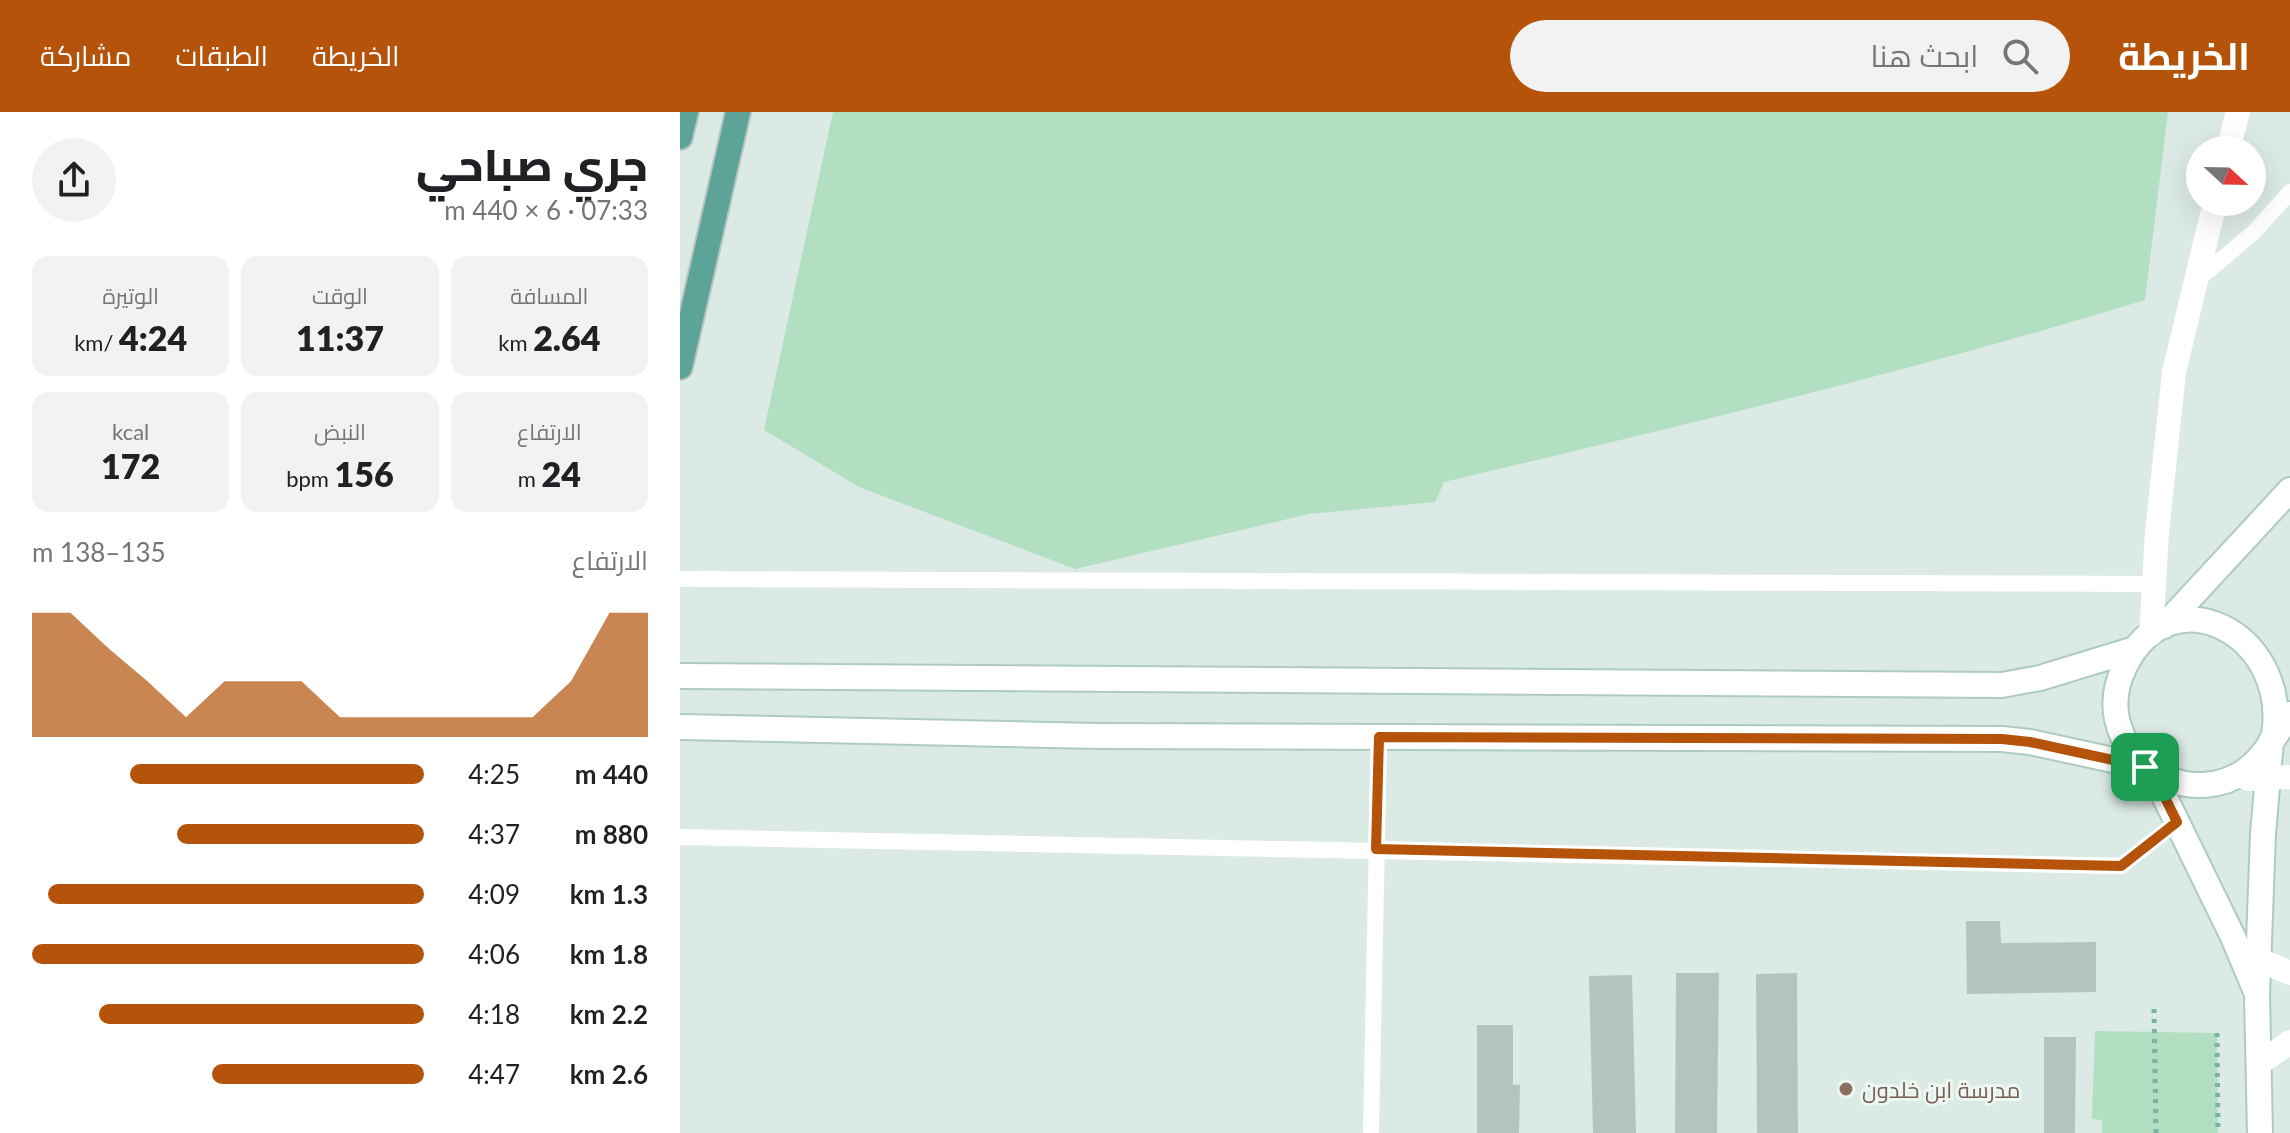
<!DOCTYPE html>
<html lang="ar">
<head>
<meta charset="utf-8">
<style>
  :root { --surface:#fff; --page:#f2f2f2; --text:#202124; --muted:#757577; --accent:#b45309 }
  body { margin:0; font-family:Lato,Cairo,sans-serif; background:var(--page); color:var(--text); direction:rtl; height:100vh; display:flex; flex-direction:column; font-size:30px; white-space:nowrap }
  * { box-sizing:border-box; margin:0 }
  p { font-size:26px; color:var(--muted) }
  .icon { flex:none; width:44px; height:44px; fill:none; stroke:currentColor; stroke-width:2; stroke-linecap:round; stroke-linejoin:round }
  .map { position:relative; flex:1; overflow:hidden; direction:ltr }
  .details { display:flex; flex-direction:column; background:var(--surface); width:680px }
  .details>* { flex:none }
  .needle { width:52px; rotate:112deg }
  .buttons { position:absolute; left:1506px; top:24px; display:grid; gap:16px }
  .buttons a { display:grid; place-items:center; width:80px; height:80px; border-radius:50%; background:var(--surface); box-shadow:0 8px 32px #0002; font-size:40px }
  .pin { position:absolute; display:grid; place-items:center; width:68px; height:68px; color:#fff; margin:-34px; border-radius:16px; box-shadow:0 4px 12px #0006 }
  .round { display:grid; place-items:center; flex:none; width:84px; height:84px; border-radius:42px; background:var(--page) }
  .head { display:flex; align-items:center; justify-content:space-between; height:136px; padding:0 32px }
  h1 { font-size:44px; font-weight:800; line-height:60px }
  .metrics { display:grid; grid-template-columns:repeat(3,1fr); gap:12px; height:136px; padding:8px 32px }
  .metrics div { display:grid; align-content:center; border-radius:16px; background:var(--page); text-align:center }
  .metrics b { font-size:34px; font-weight:800 }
  .metrics small { font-size:22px; font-weight:400 }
  .metrics p { font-size:22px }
  .chart { height:224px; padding:16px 32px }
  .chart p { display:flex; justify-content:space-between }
  .chart svg { width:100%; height:144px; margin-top:8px; fill:var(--accent); opacity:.7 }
  ul { padding:0 32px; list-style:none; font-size:26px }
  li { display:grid; grid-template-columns:128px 96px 1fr; align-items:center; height:60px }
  li i { height:20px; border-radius:10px; background:var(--accent) }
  header { display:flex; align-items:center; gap:48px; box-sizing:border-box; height:112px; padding:0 40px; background:var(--accent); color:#fff }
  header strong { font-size:38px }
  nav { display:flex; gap:44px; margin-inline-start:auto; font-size:28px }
  .search { width:560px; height:72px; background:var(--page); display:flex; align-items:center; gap:20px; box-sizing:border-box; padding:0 28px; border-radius:44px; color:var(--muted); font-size:30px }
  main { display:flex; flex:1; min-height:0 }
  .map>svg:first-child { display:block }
  .green { fill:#b2dec1 }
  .building { fill:#b1c5be }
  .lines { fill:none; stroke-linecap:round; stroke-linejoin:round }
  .secondary-casing { stroke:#aecbc2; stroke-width:28 }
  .primary-casing { stroke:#bbc4c2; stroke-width:28 }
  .path { stroke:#79b1a3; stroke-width:5; stroke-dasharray:4 6; stroke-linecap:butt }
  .lane { stroke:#fff; stroke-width:16 }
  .street { stroke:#fff; stroke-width:24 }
  .secondary { stroke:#fff; stroke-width:24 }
  .primary { stroke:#5ca497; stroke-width:24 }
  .route-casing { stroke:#fff; stroke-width:16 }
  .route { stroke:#b45309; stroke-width:10 }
  .education-dot { fill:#8d6e63; stroke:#ecf7f2; stroke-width:3 }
  .labels { text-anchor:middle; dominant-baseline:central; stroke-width:6; stroke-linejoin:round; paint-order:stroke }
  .education-label { font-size:22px; fill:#785e54; stroke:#ecf7f2; text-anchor:start }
</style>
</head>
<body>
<header>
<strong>الخريطة</strong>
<div class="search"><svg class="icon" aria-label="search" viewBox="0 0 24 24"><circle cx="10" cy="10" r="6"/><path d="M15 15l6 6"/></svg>ابحث هنا</div>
<nav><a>الخريطة</a><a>الطبقات</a><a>مشاركة</a></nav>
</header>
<main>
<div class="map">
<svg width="1610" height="1021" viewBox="0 0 1610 1021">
  <rect width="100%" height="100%" fill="#dceae5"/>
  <path class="green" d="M153,0H1488L1465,188C1234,259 999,314 764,370L755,390L629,402L395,457L179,375L84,318Z
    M1415,919L1537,921L1538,1021H1422V1008L1412,1007Z"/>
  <path class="building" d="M1286,809H1320L1321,831L1416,830V880L1287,882Z
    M996,861H1039L1037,1021H995Z
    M1117,861L1118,1021H1077L1076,862Z
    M952,863L956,1021H913L909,864Z
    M797,913H833V973H840L839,1021H797Z
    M1364,925H1396L1395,1021H1364Z"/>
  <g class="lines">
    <defs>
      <path id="secondary" d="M1484,514L1610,378
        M0,564L1322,573L1360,566L1455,537
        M0,615L418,624L1322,627L1350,630L1465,655
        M1594,623C1610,522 1491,460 1445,554C1437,570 1433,589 1437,607C1449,664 1517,692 1565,659C1585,645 1596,621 1610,602
        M1472,659L1553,825L1575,877
        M1580,1021L1577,883L1583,722L1591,629"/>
      <path id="primary" d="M0,25L6,0
        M0,255L58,0"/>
    </defs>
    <use href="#secondary" class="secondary-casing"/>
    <use href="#primary" class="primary-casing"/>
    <path class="path" d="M1474,897L1476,1021
      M1537,921L1538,1021"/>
    <path class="lane" d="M1516,169L1574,120L1610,80
      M0,467L1474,472
      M0,725L1441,754L1497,710
      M691,1021L699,625"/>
    <path class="street" d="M1548,38L1558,0
      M1471,522L1477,421L1494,260L1535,90
      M1568,667L1610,665
      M1579,848L1610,861
      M1580,951L1610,930"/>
    <use href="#secondary" class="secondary"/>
    <use href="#primary" class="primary"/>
  </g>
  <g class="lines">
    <defs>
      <path id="route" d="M699,625L1322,627L1350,630L1465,655L1472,659L1497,710L1441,754L696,737Z"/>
    </defs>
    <use href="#route" class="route-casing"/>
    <use href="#route" class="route"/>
  </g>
  <circle class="education-dot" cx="1166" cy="977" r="8"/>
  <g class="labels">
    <g class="education-label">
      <text x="1182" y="977">مدرسة ابن خلدون</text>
    </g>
  </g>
</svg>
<div class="buttons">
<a><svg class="needle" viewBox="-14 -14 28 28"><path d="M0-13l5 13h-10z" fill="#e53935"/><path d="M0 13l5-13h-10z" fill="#757577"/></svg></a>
</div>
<div class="pin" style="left:1465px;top:655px;background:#1e9e55"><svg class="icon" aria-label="arrive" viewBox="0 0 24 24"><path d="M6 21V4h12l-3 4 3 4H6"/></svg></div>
</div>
<section class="details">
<div class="head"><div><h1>جري صباحي</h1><p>07:33 · 6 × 440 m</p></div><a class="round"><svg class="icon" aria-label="share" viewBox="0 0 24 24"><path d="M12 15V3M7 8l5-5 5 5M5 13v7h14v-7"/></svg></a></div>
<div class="metrics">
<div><p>المسافة</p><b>2.64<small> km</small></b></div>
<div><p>الوقت</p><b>11:37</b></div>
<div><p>الوتيرة</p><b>4:24<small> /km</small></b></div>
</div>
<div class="metrics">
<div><p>الارتفاع</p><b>24<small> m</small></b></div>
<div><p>النبض</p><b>156<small> bpm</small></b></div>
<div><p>kcal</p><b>172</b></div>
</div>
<div class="chart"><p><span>الارتفاع</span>135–138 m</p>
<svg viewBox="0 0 160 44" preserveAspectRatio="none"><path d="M0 44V6L10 6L20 17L30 27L40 38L50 27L60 27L70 27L80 38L90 38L100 38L110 38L120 38L130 38L140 27L150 6L160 6V44z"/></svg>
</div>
<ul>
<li><b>440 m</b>4:25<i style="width:75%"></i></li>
<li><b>880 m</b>4:37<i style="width:63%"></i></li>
<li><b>1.3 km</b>4:09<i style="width:96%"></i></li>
<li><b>1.8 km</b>4:06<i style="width:100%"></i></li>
<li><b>2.2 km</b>4:18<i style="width:83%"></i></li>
<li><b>2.6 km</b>4:47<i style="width:54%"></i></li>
</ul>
</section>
</main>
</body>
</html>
